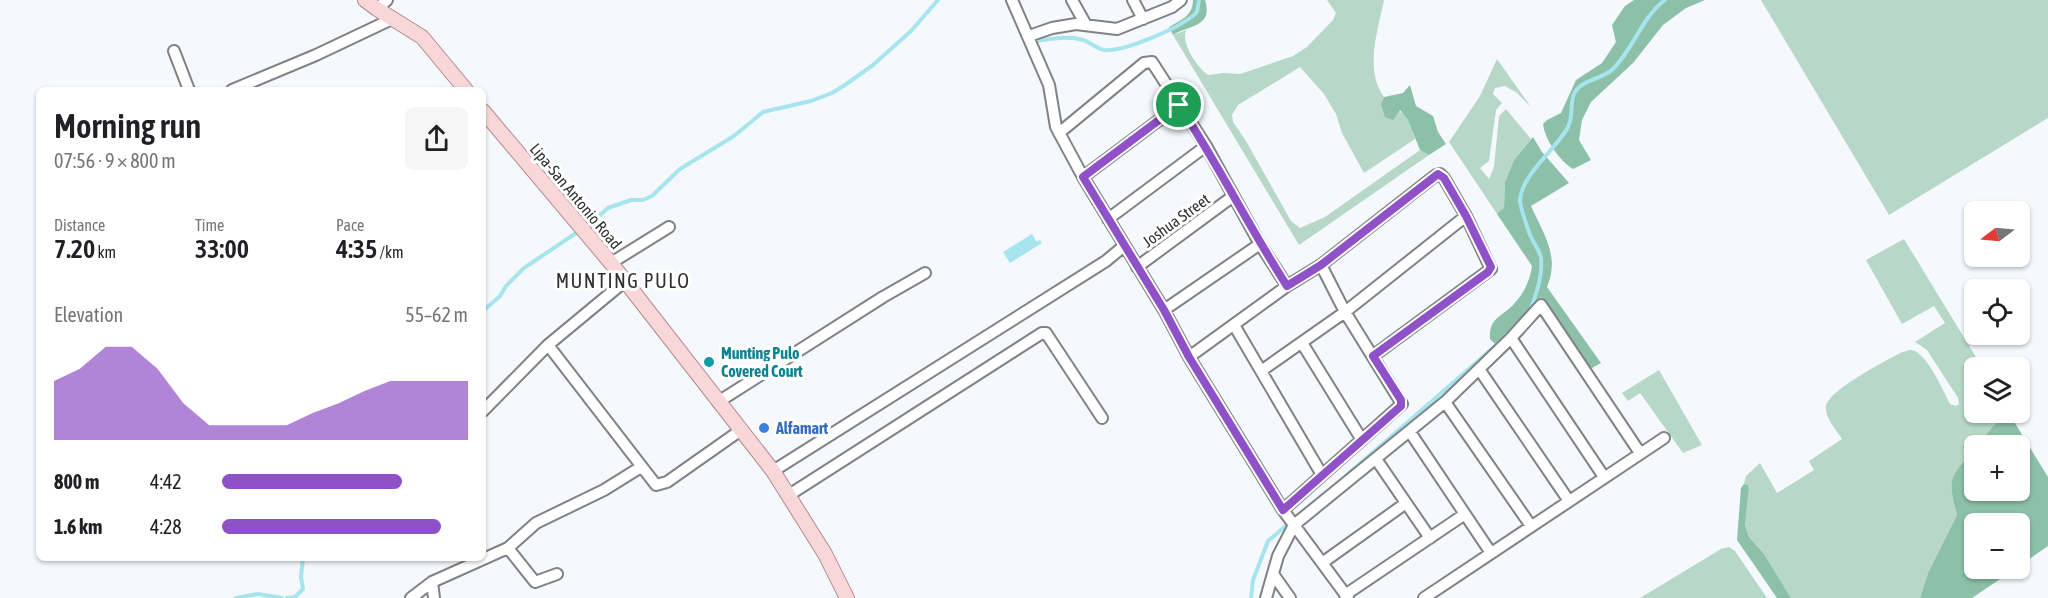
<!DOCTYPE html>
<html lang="en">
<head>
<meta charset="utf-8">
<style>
  :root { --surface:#fff; --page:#f6f6f6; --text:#202124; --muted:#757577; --accent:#8f51c7 }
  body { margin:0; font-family:"Asap Condensed",sans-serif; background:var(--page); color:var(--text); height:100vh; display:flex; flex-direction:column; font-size:22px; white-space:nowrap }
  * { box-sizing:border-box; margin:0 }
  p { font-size:20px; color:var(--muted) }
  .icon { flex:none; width:33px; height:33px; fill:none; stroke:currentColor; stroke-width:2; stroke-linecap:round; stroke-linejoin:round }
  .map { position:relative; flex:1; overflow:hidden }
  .details { position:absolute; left:36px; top:87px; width:450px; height:474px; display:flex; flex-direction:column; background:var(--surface); border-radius:9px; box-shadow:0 2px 4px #0004 }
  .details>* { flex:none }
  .needle { width:39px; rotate:254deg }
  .buttons { position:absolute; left:1964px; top:201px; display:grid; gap:12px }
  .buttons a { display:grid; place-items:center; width:66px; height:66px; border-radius:9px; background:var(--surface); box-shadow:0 2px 4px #0004; font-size:30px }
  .pin { position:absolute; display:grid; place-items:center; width:51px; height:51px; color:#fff; margin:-26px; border:3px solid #fff; border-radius:50%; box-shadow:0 2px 6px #0007 }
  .round { display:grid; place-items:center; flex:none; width:63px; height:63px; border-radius:9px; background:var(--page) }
  .summary { display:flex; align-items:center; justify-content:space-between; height:102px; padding:0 18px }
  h1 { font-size:33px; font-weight:600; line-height:45px }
  .stats { display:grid; grid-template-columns:repeat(3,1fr); gap:9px; height:102px; padding:6px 18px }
  .stats div { display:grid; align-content:center }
  .stats b { font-size:26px; font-weight:600 }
  .stats small { font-size:16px; font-weight:400 }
  .stats p { font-size:16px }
  .chart { height:168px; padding:12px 18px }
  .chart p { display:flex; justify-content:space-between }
  .chart svg { width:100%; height:108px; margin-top:6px; fill:var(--accent); opacity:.7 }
  ul { padding:0 18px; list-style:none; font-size:20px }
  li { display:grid; grid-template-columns:96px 72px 1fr; align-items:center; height:45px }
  li i { height:15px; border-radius:8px; background:var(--accent) }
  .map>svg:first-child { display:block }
  .green { fill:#b7d8c8 }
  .forest { fill:#8cc0a8 }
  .water { fill:#a6e5ee }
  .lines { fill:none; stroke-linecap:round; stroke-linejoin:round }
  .stream { stroke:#a6e5ee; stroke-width:4 }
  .minor-casing { stroke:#808286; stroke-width:14 }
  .major-casing { stroke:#b08b8e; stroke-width:16 }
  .minor { stroke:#fff; stroke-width:10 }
  .major { stroke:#f9d7d9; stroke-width:14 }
  .route-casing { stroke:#fff; stroke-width:12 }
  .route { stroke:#8f51c7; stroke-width:8 }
  .culture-dot { fill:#0f9aa8; stroke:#fff; stroke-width:2 }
  .shop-dot { fill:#3f7fe0; stroke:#fff; stroke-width:2 }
  .labels { text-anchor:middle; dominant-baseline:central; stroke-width:6; stroke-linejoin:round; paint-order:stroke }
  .street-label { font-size:16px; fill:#2f3032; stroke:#fff }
  .culture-label { font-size:16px; font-weight:bold; fill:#0d838f; stroke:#fff; text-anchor:start }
  .shop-label { font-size:16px; font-weight:bold; fill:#366cbe; stroke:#fff; text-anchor:start }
  .quarter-label { font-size:20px; letter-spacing:1.5px; fill:#2f3032; stroke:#fff }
</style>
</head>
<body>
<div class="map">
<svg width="2048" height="598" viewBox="0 0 2048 598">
  <rect width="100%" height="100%" fill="#f5f8fd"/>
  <path class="green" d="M1327,0H1384C1378,30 1364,70 1384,97L1381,104C1404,110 1409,116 1415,139L1364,173L1342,133L1336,114L1324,94L1300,67L1238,105L1232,115L1233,122L1246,141L1291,221L1300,228L1325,217L1420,150L1429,155L1299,245L1173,35L1186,30C1181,44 1197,67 1208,75L1223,73L1240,74L1293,56L1307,47L1333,20L1336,13Z
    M1761,0H2048V118L1889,215Z
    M1497,59L1531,107L1517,93L1505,86L1495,88L1493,94L1502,103L1496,110L1489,161L1480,168L1489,179L1494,167L1499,116L1506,109L1531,139L1514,160L1505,182L1504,209L1497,214L1449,142L1480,96Z
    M1904,239L1982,367L1974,368V412L2009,413L2010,415L1994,425L1977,445L1974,446V449C1951,477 1947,479 1957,515L1928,573L1920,598H1791L1764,554L1749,537L1745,525L1749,488L1748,485L1744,484L1746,476L1760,463L1777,493L1814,470L1809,461L1842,439C1837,431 1824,416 1826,406C1830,389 1886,361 1902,352C1905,352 1908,350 1911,350C1927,352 1943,391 1950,404L1956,406L1959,404L1958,398L1927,350L1915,342L1945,323L1934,306L1902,324L1866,260Z
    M1659,370L1702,445L1683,453L1640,393L1628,401L1622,393Z
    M1729,547L1735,551L1767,598H1640L1721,549Z"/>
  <path class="forest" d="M1193,0H1205C1214,28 1187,25 1173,35L1169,27C1181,20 1193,16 1193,0Z
    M1634,0H1705L1686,8L1663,25L1633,63L1591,102L1582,120L1579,140L1591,160L1573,169C1560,161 1545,140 1543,124L1547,120L1561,113L1576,80L1602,63L1616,42L1612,25L1625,6Z
    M1410,85L1416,106L1433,116L1438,132L1446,144L1429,155L1420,150L1408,120L1400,110L1393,120L1385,117L1381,104L1384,97L1403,93Z
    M1533,137L1542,152L1569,183L1531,206C1544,235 1560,256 1547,287L1601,363L1592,368L1588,366L1541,297L1497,346L1490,339C1489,318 1500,318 1513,305C1524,294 1530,280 1532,266L1497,214L1504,208L1505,182L1514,160Z
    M2010,415L2048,477V546L2019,566V524H1974V568L2015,569L1972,598H1920L1928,573L1957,515C1947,478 1950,478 1974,449V490H2019V446L1977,445L1994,425Z
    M1744,484L1748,485L1749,488L1745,525L1749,537L1764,554L1791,598H1777L1737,540L1741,488Z"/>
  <path class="water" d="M1032,234L1037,242L1040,240L1042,243L1010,263L1003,252Z"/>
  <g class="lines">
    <path class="stream" d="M1032,41C1049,40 1066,35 1083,40C1090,42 1097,49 1104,50C1124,52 1183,27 1197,12L1199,0
      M483,311L500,296L506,286L524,268L591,223L608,208L631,200H643L652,196L680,169L734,136L763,112L811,101L832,93L845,85L873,65L911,31L938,0
      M1530,311C1536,295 1543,275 1541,258C1540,251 1534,244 1531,237C1528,230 1521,209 1520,202C1520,175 1556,150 1568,127C1574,115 1569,102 1575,92C1583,79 1603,79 1613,69C1634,48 1642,17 1665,0
      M1347,475L1501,341L1518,323
      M236,598L258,594L282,598
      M287,598L295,597L303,589L301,577L303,558
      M1251,598L1253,580L1268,541L1302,512"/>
    <defs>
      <path id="minor" d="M1012,0L1049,85L1056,127L1083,177L1164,310L1189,357L1283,510L1348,598
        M1072,0L1086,25
        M1133,0L1143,19
        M377,9L387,0
        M1029,36L1052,28L1076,24L1117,29L1172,7L1181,0
        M174,51L189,90
        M232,90L316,55L392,19
        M1059,133L1144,63L1152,62L1206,146L1260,244L1287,286
        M1083,177L1179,105
        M1108,219L1206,146
        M611,263L669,227
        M1137,267L1232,197
        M1164,310L1260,244
        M1234,325L1322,475
        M1511,338L1604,477
        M1302,343L1362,440
        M548,345L656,485L667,482L741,430
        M1189,357L1287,286L1321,265L1436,175L1440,174L1444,178L1466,216L1491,269L1373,356
        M1479,369L1569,501
        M1261,371L1345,312L1466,216
        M718,402L883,297L925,273
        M1445,402L1531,526
        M483,411L548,345L624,282
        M1410,432L1491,553
        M1376,459L1430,538
        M773,471L1106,261L1124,246
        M789,495L1042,333H1046L1102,418
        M1283,510L1402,404L1345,312L1321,265
        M508,548L535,582L557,574
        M1322,563L1406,503
        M1273,574L1290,598
        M432,582L434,598
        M1345,595L1465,514
        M411,598L432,582L508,548L536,523L604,490L641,467
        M1266,598L1278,556L1294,525L1445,402L1511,338L1541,305L1640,453
        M1424,598L1664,438"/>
      <path id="major" d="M365,0L377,9L422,37L466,90
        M483,111L611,263L773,471L825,554L847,598"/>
    </defs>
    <use href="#minor" class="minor-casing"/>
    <use href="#major" class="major-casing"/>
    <use href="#minor" class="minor"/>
    <use href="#major" class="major"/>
  </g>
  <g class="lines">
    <defs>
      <path id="route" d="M1179,105C1218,164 1249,227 1287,286L1321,265L1438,174L1444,178L1466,216L1491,267L1488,272L1373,356L1401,400V406L1283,510L1189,357L1164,310L1083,177Z"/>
    </defs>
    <use href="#route" class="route-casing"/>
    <use href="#route" class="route"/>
  </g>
  <circle class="culture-dot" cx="709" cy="362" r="6"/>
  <circle class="shop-dot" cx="764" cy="428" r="6"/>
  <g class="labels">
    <g class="street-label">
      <text transform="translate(576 196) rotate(50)">Lipa-San Antonio Road</text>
      <text transform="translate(1176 220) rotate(-36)">Joshua Street</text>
    </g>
    <g class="culture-label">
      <text x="721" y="353">Munting Pulo<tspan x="721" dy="18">Covered Court</tspan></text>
    </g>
    <g class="shop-label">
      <text x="776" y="428">Alfamart</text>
    </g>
    <g class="quarter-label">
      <text x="623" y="280">MUNTING PULO</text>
    </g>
  </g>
</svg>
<div class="buttons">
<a><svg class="needle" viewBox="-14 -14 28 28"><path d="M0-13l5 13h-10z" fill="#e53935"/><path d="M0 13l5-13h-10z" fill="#757577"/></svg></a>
<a><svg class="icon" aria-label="locate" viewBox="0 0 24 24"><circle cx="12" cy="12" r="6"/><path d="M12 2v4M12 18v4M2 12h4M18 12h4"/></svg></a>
<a><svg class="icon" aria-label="layers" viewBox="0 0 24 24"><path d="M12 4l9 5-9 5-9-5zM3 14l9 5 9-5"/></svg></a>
<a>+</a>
<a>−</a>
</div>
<div class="pin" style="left:1179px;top:105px;background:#1e9e55"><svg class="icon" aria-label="arrive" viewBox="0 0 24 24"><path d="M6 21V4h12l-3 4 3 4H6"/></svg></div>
<section class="details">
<div class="summary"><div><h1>Morning run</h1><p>07:56 · 9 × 800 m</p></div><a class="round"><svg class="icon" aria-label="share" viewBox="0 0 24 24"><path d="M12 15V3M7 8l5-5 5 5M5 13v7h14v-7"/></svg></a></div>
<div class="stats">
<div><p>Distance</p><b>7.20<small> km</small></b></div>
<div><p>Time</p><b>33:00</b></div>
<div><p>Pace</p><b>4:35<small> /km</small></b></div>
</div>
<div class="chart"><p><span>Elevation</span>55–62 m</p>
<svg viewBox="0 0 160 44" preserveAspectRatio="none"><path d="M0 44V20L10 15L20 6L30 6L40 15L50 29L60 38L70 38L80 38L90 38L100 33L110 29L120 24L130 20L140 20L150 20L160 20V44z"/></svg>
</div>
<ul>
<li><b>800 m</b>4:42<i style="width:73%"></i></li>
<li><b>1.6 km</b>4:28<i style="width:89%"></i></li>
</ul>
</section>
</div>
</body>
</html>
